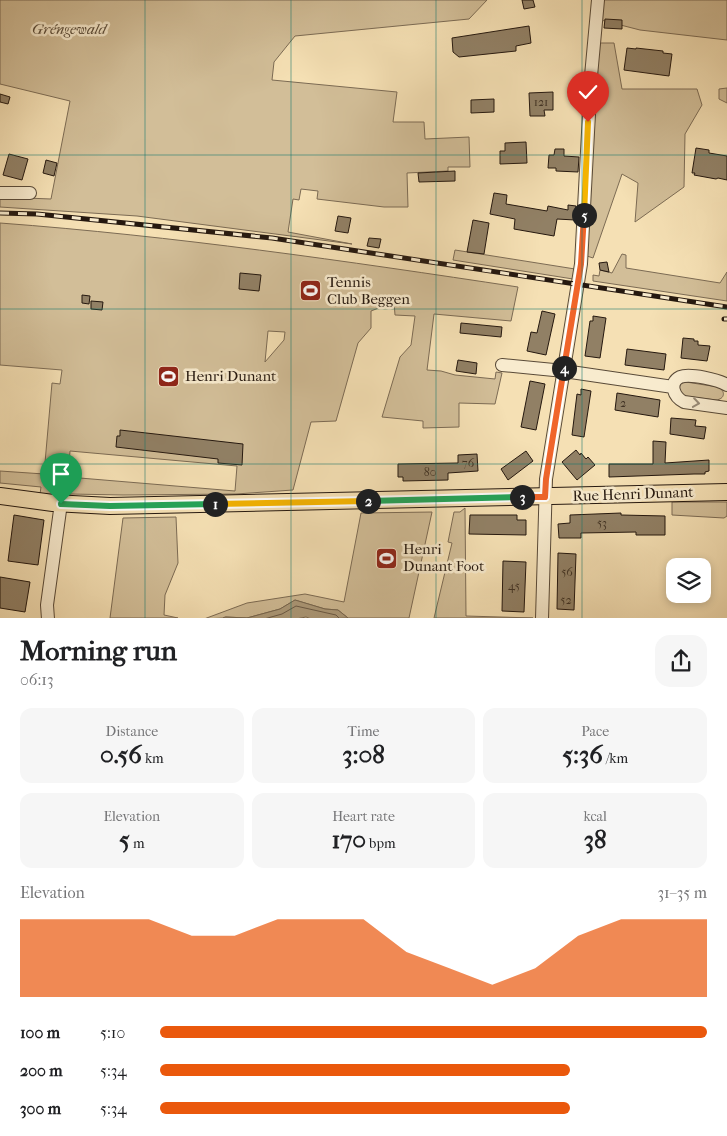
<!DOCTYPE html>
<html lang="en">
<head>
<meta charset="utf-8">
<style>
  :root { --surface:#fff; --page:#f6f6f6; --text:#202124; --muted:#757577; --accent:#ea580c }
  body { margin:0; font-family:"IM FELL French Canon",serif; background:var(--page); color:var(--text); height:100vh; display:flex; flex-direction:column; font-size:19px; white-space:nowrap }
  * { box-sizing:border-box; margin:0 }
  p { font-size:16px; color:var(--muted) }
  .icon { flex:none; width:28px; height:28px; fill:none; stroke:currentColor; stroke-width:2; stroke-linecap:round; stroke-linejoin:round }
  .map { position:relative; height:618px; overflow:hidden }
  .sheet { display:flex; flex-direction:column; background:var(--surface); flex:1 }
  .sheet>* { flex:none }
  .tools { position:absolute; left:666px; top:558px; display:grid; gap:10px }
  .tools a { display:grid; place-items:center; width:45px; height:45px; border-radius:10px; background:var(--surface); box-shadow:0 2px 8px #0003; font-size:25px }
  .pin { position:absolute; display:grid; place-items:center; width:42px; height:42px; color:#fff; margin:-51px -21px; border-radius:50% 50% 50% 0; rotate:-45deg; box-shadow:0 0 5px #0007 }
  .pin .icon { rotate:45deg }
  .km { position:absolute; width:25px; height:25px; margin:-12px; border-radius:50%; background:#222; color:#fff; font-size:14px; line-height:25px; text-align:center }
  .round { display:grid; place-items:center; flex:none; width:52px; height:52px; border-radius:15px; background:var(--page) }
  .headline { display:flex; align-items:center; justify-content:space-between; height:85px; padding:0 20px }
  h1 { font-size:28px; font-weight:800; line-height:38px }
  .figures { display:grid; grid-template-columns:repeat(3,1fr); gap:8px; height:85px; padding:5px 20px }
  .figures div { display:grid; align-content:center; border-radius:12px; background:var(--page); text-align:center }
  .figures b { font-size:25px; font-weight:800 }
  .figures small { font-size:14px; font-weight:400 }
  .figures p { font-size:14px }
  .chart { height:140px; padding:10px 20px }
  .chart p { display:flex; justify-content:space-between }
  .chart svg { width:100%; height:90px; margin-top:5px; fill:var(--accent); opacity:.7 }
  ul { padding:0 20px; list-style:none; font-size:16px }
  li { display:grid; grid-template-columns:80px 60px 1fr; align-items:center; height:38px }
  li i { height:12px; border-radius:6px; background:var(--accent) }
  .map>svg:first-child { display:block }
  .green { fill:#d2be98; stroke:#7c6b54; fill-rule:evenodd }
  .water { fill:#ae9c7c; stroke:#776750 }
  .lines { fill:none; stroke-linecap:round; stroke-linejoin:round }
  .shore { stroke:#6a5a46; stroke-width:1 }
  .building { fill:#918065; stroke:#25180f }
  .minor-casing { stroke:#594a38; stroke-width:14 }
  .major-casing { stroke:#25180f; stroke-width:18 }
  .minor { stroke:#f8ebce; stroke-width:12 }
  .major { stroke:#f5e0b4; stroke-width:16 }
  .rail-casing { stroke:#25180f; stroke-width:5 }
  .rail { stroke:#f8ebce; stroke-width:3; stroke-dasharray:9; stroke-linecap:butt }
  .oneway { stroke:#998c78 }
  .split-1-casing { stroke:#fff; stroke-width:10 }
  .split-2-casing { stroke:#fff; stroke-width:10 }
  .split-3-casing { stroke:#fff; stroke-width:10 }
  .split-4-casing { stroke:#fff; stroke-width:10 }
  .split-5-casing { stroke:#fff; stroke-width:10 }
  .split-6-casing { stroke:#fff; stroke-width:10 }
  .split-1 { stroke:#22a559; stroke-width:6 }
  .split-2 { stroke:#f5b400; stroke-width:6 }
  .split-3 { stroke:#22a559; stroke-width:6 }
  .split-4 { stroke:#f0652b; stroke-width:6 }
  .split-5 { stroke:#f0652b; stroke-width:6 }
  .split-6 { stroke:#f5b400; stroke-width:6 }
  .grid { fill:none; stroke:#0f766e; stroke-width:1; stroke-opacity:0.55 }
  .labels { text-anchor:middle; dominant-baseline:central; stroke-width:5; stroke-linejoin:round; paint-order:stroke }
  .number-label { font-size:12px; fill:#403224 }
  .park-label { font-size:15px; font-style:italic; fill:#594a38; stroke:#f8ebce }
  .poi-label { font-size:15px; fill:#25180f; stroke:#f8ebce; text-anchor:start }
  .street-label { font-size:15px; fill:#25180f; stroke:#f8ebce }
</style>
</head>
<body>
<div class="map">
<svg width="727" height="619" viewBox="0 0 727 619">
  <rect width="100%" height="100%" fill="#f5e0b4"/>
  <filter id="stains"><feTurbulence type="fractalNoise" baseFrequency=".004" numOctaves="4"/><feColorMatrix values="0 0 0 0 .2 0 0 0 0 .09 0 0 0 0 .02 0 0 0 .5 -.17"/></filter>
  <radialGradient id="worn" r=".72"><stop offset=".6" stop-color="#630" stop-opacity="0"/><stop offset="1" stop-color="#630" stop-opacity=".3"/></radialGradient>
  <path class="green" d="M0,0H487L469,19L295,36L274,62L272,80L397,92L393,122H424L425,139L469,137L470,167H448V171L407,173L408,207H384L317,199L318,191L301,189L299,200L293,199L288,232L352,244L137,216L0,207V197L51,199L70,101L0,84Z
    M600,0H727V40L640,30L601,20Z
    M599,43H614L622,89H697L702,105L685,134L684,187L635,222L638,183L622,174L593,258L587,256Z
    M727,88V103L719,99V89Z
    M0,223C174,236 346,261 518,287L511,321L434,314L427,370L441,371L455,375L495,379L496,372L502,373L495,404L459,403V427L423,428V421L382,417L400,357L411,345L415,316L395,315L394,302L371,311V328L358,343L336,421L311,422L293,490L236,494L123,495L70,494L66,504L39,501L41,487L0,483V471L44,474L52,383L60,384L62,370L0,365ZM268,331L285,332L284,340L265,362ZM70,451L237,466L235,491L68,477Z
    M455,250L575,269L573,279L453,260Z
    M622,254L626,255V268L720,283L727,272V301L593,281V275L599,276L600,270L612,273Z
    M686,382L718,387C726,391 725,399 716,400L684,396L680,394L679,386L682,383Z
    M672,502H727V516L724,518L672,515Z
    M465,508L466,616L533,618H434L452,543L448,542L454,512H460Z
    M432,512L409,618H348L338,610L325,609L295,600L280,609L247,618L226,617L223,618L204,619L247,603L305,594L344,602L361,513Z
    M176,517L178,563L165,595L164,615L178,618H110L123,518Z"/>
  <path class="water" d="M295,600L325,609L338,610L348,618L311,619L306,617L296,619L223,618L225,617L247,618L280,609Z"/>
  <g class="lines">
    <path class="shore" d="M264,619L282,614L296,606L336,615L340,619"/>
  </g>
  <path class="building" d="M522,0H533L535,7L524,9Z
    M605,19L622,20V29L604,28Z
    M529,26L531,43L516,46V51L459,57L453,52L452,38Z
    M627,48L636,49V48L663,51V53L672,54L669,76L624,70Z
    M553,92V110H544L545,116H530L529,93Z
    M0,94L10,97L8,104L0,102Z
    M494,99V112L471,113V100Z
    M526,142L527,163L500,164V151H505V143Z
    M696,148L709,150V153L727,156V180L718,178L716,179L694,175L695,173H692Z
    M555,149H564V156L579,157L578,172L556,171V168H548L549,155H554Z
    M9,154L28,159L22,180L3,175Z
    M46,160L57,163L54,176L43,173Z
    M455,171V181L419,182L418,173Z
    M494,193L507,195L506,204L547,211L548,206L568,210V205L576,206L575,220L557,219L554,236L514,229L515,219L490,214Z
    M338,216L351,218L348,233L335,231Z
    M473,220L489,223L484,254L467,252Z
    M369,238L381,239L379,248L367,246Z
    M607,262L609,272L600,270L599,263Z
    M240,273L261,275L259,291L239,289Z
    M82,295L90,296L89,304L82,303Z
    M91,301L103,302L102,310L91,309Z
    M542,311L555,314L546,355L527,351L531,332L537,333Z
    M593,316L606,318L600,358L585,356L590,321H593Z
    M461,323L502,327L501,337L460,333Z
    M683,338L694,339V341H698V345L710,346L707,361L681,358Z
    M627,349L666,354L664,370L625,365Z
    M458,360L477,363L476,374L456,371Z
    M530,381L545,384L536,430L521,427Z
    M581,389L591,391L584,437L572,435L577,394L581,395Z
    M617,393L660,400L658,417L615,410Z
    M671,418L696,420L695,426L706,427L704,439L670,434Z
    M120,430L243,444L242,465L218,463V459L116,447L117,436H120Z
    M653,441L666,442L665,463L709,460V471L705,472V474H694L609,477V464H653Z
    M576,450L580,455L581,453L586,459L588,457L595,465L577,480L562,462Z
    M526,451L533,461L508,480L501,469Z
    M477,454L478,471L448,473V480L403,481V477H398V464L458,463V455Z
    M621,513V515L665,516V535H636V532L581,533V538H559L558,524L570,523V515Z
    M14,515L44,520L38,565L8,561Z
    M470,515H517V520H526V535L469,534Z
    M558,553L576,554L574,610L557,609Z
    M503,561L526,562L524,612L502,611Z
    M0,577L30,582L25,612L0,608Z"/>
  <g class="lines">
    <defs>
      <path id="minor" d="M0,193H30
        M502,365L564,371L673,387
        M727,385C719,380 690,373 680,377C668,383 674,397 684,402L727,408
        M48,619L47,605L61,503
        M542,619L546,479L581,264L591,76L598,0"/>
      <path id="major" d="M0,496L53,503L110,506L727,492"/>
    </defs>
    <use href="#minor" class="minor-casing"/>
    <use href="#major" class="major-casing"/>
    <use href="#minor" class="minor"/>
    <use href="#major" class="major"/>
    <defs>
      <path id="rail" d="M0,213L37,214L272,238L727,307
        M724,319H727"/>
    </defs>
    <use href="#rail" class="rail-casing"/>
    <use href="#rail" class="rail"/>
  </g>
  <defs><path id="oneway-chevron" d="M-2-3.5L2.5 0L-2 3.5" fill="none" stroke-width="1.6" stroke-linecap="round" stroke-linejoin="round" transform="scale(1.25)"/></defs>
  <use class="oneway" href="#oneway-chevron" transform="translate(696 403) rotate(8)"/>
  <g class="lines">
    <defs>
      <path id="split-1" d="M61,504L110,506L215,504"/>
      <path id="split-2" d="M215,504L368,501"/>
      <path id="split-3" d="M368,501L522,497"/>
      <path id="split-4" d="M522,497H545L546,479L564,368"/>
      <path id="split-5" d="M564,368L581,264L584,215"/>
      <path id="split-6" d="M584,215L588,122"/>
    </defs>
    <use href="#split-1" class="split-1-casing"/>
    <use href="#split-2" class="split-2-casing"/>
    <use href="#split-3" class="split-3-casing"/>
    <use href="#split-4" class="split-4-casing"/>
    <use href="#split-5" class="split-5-casing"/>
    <use href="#split-6" class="split-6-casing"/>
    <use href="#split-1" class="split-1"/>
    <use href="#split-2" class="split-2"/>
    <use href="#split-3" class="split-3"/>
    <use href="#split-4" class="split-4"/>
    <use href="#split-5" class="split-5"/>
    <use href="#split-6" class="split-6"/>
  </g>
  <path class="grid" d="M145,0V619M291,0V619M436,0V619M582,0V619M0,155H727M0,309H727M0,464H727"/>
  <defs>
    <symbol id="stadium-square" viewBox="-11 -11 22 22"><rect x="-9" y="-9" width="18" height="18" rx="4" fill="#8f2418" stroke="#f8ebce"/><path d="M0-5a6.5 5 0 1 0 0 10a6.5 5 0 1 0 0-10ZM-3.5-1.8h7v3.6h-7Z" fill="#fff"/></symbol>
  </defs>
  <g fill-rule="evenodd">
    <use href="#stadium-square" x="298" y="278" width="25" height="25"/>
    <use href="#stadium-square" x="156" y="364" width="25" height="25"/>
    <use href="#stadium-square" x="374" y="546" width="25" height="25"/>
  </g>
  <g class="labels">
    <g class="number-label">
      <text x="541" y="102">121</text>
      <text x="623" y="403">2</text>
      <text x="468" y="463">76</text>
      <text x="430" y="472">80</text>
      <text x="602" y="523">53</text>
      <text x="567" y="572">56</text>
      <text x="514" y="586">45</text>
      <text x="566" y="600">52</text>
    </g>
    <g class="park-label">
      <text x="69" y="29">Gréngewald</text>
    </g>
    <g class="poi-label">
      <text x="327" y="282">Tennis<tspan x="327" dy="17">Club Beggen</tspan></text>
      <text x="185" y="376">Henri Dunant</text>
      <text x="403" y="549">Henri<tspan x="403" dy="17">Dunant Foot</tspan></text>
    </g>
    <g class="street-label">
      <text transform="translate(633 494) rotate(-2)">Rue Henri Dunant</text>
    </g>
  </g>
  <rect width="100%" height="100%" filter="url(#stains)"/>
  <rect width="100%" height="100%" fill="url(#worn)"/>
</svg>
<div class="tools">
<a><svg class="icon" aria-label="layers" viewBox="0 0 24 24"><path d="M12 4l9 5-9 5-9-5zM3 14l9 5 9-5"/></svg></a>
</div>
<div class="pin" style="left:61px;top:504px;background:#1e9e55"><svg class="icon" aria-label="arrive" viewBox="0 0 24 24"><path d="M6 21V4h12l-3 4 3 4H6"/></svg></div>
<div class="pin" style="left:588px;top:122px;background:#d93025"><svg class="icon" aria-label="check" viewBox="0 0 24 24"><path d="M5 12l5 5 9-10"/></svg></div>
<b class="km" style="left:215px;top:504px">1</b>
<b class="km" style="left:368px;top:501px">2</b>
<b class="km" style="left:522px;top:497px">3</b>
<b class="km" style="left:564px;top:368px">4</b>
<b class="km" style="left:584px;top:215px">5</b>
</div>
<section class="sheet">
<div class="headline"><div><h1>Morning run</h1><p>06:13</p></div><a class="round"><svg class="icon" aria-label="share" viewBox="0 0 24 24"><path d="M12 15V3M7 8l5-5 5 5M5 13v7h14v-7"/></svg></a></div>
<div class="figures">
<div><p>Distance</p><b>0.56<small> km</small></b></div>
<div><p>Time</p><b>3:08</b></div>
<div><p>Pace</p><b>5:36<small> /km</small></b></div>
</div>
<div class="figures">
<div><p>Elevation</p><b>5<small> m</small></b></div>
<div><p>Heart rate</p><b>170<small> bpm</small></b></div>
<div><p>kcal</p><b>38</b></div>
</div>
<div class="chart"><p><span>Elevation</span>31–35 m</p>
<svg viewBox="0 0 160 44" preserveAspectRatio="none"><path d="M0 44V6L10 6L20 6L30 6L40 14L50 14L60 6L70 6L80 6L90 22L100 30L110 38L120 30L130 14L140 6L150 6L160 6V44z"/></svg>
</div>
<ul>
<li><b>100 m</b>5:10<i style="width:100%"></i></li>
<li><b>200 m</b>5:34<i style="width:75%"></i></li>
<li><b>300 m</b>5:34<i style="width:75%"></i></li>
</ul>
</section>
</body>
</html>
